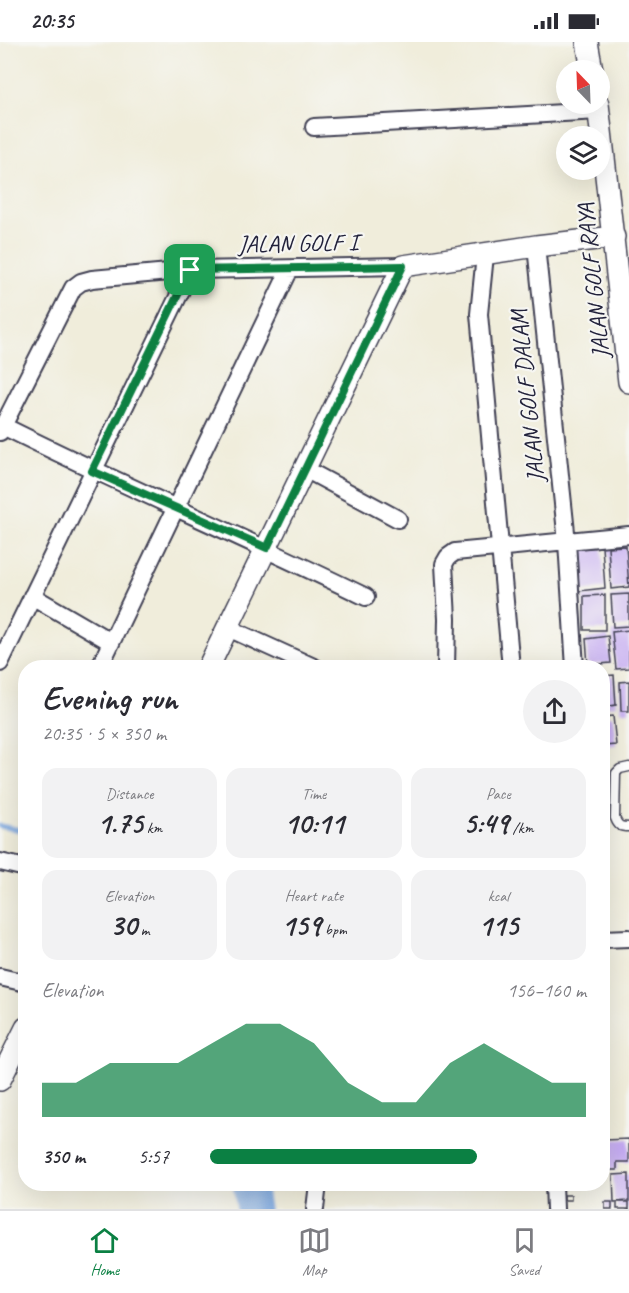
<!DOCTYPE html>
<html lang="en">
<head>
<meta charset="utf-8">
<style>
  :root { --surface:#fff; --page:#f2f2f3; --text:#2b2b33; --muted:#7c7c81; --line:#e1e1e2; --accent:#0b8043 }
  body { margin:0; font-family:Caveat,sans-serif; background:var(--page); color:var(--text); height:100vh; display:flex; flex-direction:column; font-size:22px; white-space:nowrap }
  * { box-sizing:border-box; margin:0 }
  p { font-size:20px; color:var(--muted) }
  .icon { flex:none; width:33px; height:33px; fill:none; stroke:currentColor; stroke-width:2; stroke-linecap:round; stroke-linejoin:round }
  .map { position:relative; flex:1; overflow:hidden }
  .side { position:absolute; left:18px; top:618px; width:592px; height:531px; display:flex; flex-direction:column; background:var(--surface); border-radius:24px; box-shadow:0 6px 24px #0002 }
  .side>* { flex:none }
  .needle { width:39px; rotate:337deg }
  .fabs { position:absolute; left:556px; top:18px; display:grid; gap:12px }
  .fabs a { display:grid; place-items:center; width:54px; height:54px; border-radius:50%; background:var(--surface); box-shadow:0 6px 24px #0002; font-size:30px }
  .pin { position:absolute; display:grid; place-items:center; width:51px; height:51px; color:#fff; margin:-26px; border-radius:12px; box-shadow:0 3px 9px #0006 }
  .round { display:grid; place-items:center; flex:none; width:63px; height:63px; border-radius:32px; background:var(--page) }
  .overview { display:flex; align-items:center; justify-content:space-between; height:102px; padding:0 24px }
  h1 { font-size:33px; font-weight:600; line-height:45px }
  .stats { display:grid; grid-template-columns:repeat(3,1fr); gap:9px; height:102px; padding:6px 24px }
  .stats div { display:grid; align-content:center; border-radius:15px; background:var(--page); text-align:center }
  .stats b { font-size:30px; font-weight:600 }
  .stats small { font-size:16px; font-weight:400 }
  .stats p { font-size:16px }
  .chart { height:168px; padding:12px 24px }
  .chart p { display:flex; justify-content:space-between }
  .chart svg { width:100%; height:108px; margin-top:6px; fill:var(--accent); opacity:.7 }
  ul { padding:0 24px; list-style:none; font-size:20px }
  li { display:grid; grid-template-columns:96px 72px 1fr; align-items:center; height:45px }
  li i { height:15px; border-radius:8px; background:var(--accent) }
  .status { display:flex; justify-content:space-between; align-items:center; height:42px; padding:0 30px; background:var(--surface); direction:ltr }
  .status svg { height:16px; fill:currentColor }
  .dock { display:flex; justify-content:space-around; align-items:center; height:84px; border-top:2px solid var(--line); background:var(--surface); font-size:16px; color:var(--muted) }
  .dock a { display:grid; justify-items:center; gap:3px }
  .dock .on { color:var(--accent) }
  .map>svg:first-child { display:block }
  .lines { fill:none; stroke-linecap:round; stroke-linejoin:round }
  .stream { stroke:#75a3de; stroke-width:5 }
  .river { stroke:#75a3de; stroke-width:33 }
  .building { fill:#c3a8f2 }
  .service-casing { stroke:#414053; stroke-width:11 }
  .minor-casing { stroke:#414053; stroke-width:20 }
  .tertiary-casing { stroke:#414053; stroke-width:24 }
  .service { stroke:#fff; stroke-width:8 }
  .minor { stroke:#fff; stroke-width:16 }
  .tertiary { stroke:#fff; stroke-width:21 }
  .route-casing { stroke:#fff; stroke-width:12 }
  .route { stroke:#0b8043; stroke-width:8 }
  .labels { text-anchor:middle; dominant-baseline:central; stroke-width:4.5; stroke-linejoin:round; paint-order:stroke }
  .street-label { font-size:24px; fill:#22223b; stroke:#f6f6f2 }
</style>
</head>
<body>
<div class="status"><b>20:35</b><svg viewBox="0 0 49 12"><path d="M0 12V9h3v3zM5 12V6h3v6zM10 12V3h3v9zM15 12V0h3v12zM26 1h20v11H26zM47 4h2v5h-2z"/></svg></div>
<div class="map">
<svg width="629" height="1167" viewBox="0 0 629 1167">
  <rect width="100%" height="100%" fill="#f6f6f2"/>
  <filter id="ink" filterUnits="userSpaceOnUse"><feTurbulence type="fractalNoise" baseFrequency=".0167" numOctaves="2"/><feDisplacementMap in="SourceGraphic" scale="12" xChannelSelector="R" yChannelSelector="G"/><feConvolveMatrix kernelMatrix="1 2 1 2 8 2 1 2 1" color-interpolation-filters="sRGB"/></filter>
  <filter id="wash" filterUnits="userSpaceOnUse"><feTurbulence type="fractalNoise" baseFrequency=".008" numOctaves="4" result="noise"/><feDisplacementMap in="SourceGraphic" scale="24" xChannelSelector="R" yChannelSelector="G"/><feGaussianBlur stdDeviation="1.35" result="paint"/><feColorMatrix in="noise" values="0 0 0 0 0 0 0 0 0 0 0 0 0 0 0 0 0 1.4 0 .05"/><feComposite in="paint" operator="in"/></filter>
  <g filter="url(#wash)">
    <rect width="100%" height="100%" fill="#f0eddb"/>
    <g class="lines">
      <path class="stream" d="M0,784L26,789"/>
      <path class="river" d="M249,1142L253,1167"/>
    </g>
    <g id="blocks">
      <path class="building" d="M626,504L629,545L611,547L608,505Z
        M602,505L605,546L579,549L575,507Z
        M629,552V584L613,585L611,553Z
        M605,553V588H584V554Z
        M629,588V626L616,627L612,590Z
        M608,594L611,621L588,623L586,597Z
        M614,633L616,663L603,665V634Z
        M629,639V669H621L620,640Z
        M613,674L616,703L603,704V675Z
        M629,1097V1120H617V1128H605L604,1098Z
        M629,1132V1159L614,1160L613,1133Z
        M564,1153H571V1158H564Z
        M605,1160H612V1167H605Z
        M617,1160H629V1167H617Z"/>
    </g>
  </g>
  <g filter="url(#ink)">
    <use href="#blocks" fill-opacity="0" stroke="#414053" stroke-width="1.5"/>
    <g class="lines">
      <defs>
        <path id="service" d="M629,725L620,727L616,731L615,776C618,784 620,785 629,785"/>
        <path id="minor" d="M314,85L599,69
          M536,204L567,500L575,626
          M485,213L479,272L511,626
          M3,384C123,444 246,496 366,555
          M0,390L73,246L81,240L92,237L191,228L403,224
          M305,427L398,477
          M32,554L111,600
          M228,586L316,626
          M0,621L191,228
          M99,626L290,227
          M446,626L447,577L444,522L448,515L455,510L629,493
          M0,820L26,826
          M603,897L629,896
          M0,935L26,941
          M554,1142L555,1167
          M315,1167L318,1142"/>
        <path id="tertiary" d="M587,0L592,28
          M598,62L629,340
          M208,626L403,224L536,204L614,195
          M0,1038L26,986"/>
      </defs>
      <use href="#service" class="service-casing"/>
      <use href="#minor" class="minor-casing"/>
      <use href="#tertiary" class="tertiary-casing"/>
      <use href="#service" class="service"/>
      <use href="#minor" class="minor"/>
      <use href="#tertiary" class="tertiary"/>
    </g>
  </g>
  <g class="lines" filter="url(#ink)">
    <defs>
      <path id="route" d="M403,224L267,506L92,429L190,228Z"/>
    </defs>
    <use href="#route" class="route-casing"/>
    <use href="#route" class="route"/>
  </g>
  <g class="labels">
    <g class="street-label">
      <text transform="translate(298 201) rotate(-1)">JALAN GOLF I</text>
      <text transform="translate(593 239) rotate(-96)">JALAN GOLF RAYA</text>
      <text transform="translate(527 354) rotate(-96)">JALAN GOLF DALAM</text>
    </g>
  </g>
</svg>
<div class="fabs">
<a><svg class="needle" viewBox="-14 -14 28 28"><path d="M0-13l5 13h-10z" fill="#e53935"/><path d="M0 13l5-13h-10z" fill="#7c7c81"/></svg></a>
<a><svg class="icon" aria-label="layers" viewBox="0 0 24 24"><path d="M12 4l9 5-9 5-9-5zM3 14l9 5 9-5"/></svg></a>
</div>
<div class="pin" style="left:190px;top:228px;background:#1e9e55"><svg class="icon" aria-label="arrive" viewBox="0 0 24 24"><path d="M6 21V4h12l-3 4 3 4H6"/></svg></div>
<section class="side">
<div class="overview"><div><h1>Evening run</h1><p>20:35 · 5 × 350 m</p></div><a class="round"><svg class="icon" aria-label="share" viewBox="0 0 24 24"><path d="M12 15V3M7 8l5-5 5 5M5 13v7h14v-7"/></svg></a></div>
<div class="stats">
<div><p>Distance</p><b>1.75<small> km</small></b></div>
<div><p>Time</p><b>10:11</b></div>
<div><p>Pace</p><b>5:49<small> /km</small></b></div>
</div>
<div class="stats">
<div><p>Elevation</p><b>30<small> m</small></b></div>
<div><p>Heart rate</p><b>159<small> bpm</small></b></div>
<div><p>kcal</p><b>115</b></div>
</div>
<div class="chart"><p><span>Elevation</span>156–160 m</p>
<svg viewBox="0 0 160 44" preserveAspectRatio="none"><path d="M0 44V30L10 30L20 22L30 22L40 22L50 14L60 6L70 6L80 14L90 30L100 38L110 38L120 22L130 14L140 22L150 30L160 30V44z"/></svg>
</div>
<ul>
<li><b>350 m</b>5:57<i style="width:71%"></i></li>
</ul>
</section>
</div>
<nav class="dock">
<a class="on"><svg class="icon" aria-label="home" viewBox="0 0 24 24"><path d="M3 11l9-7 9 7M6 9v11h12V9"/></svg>Home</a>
<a><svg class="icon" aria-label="map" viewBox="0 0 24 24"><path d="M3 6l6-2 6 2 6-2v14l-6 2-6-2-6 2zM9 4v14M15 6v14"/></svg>Map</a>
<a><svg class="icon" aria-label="saved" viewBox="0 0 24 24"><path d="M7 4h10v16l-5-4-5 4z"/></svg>Saved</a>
</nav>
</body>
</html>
